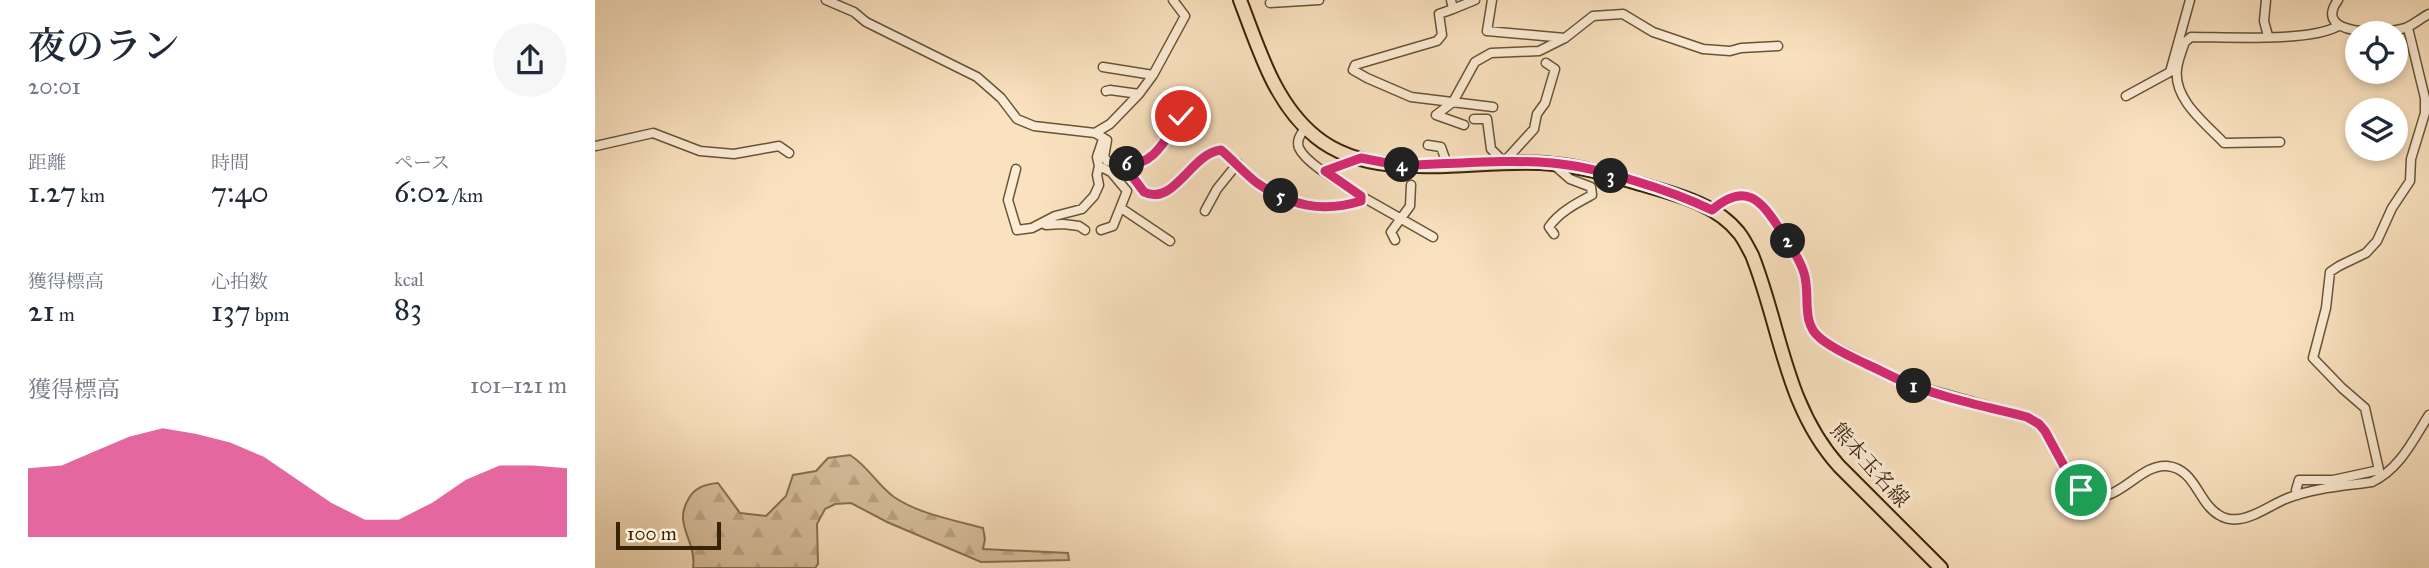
<!DOCTYPE html>
<html lang="ja">
<head>
<meta charset="utf-8">
<style>
  :root { --surface:#fff; --page:#f6f6f7; --text:#1f2937; --muted:#747a83; --accent:#db2777 }
  body { margin:0; font-family:"IM FELL Great Primer","Noto Serif JP",serif; background:var(--page); color:var(--text); height:100vh; display:flex; flex-direction:column; font-size:26px; white-space:nowrap }
  * { box-sizing:border-box; margin:0 }
  p { font-size:23px; color:var(--muted) }
  .icon { flex:none; width:38px; height:38px; fill:none; stroke:currentColor; stroke-width:2; stroke-linecap:round; stroke-linejoin:round }
  .map { position:relative; flex:1; overflow:hidden }
  .details { display:flex; flex-direction:column; background:var(--surface); width:595px }
  .details>* { flex:none }
  .buttons { position:absolute; left:1750px; top:21px; display:grid; gap:14px }
  .buttons a { display:grid; place-items:center; width:63px; height:63px; border-radius:50%; background:var(--surface); box-shadow:0 4px 10px #0003; font-size:35px }
  .scale { position:absolute; left:21px; bottom:18px; width:105px; box-sizing:border-box; padding-left:7px; border:4px solid #382405; border-top:0; font-size:19px; line-height:24px; white-space:nowrap; color:#382405; -webkit-text-stroke:5px #fcecd6; paint-order:stroke }
  .pin { position:absolute; display:grid; place-items:center; width:60px; height:60px; color:#fff; margin:-30px; border:4px solid #fff; border-radius:50%; box-shadow:0 2px 7px #0007 }
  .km { position:absolute; width:35px; height:35px; margin:-18px; border-radius:50%; background:#222; color:#fff; font-size:19px; line-height:35px; text-align:center }
  .round { display:grid; place-items:center; flex:none; width:74px; height:74px; border-radius:37px; background:var(--page) }
  .summary { display:flex; align-items:center; justify-content:space-between; height:119px; padding:0 28px }
  h1 { font-size:38px; font-weight:600; line-height:52px }
  .figures { display:grid; grid-template-columns:repeat(3,1fr); gap:10px; height:119px; padding:7px 28px }
  .figures div { display:grid; align-content:center }
  .figures b { font-size:30px; font-weight:600 }
  .figures small { font-size:19px; font-weight:400 }
  .figures p { font-size:19px }
  .chart { height:196px; padding:14px 28px }
  .chart p { display:flex; justify-content:space-between }
  .chart svg { width:100%; height:126px; margin-top:7px; fill:var(--accent); opacity:.7 }
  main { display:flex; flex:1; min-height:0 }
  .map>svg:first-child { display:block }
  .forest { fill:url(#forest-firs); stroke:#887352; stroke-width:2 }
  .lines { fill:none; stroke-linecap:round; stroke-linejoin:round }
  .minor-casing { stroke:#685434; stroke-width:11 }
  .primary-casing { stroke:#382405; stroke-width:16 }
  .minor { stroke:#fcecd6; stroke-width:8 }
  .primary { stroke:#fae2c0; stroke-width:12 }
  .route-casing { stroke:#fff; stroke-width:14 }
  .route { stroke:#db2777; stroke-width:9 }
  .labels { text-anchor:middle; dominant-baseline:central; stroke-width:6; stroke-linejoin:round; paint-order:stroke }
  .street-label { font-size:21px; fill:#382405; stroke:#fcecd6 }
</style>
</head>
<body>
<main>
<section class="details">
<div class="summary"><div><h1>夜のラン</h1><p>20:01</p></div><a class="round"><svg class="icon" aria-label="share" viewBox="0 0 24 24"><path d="M12 15V3M7 8l5-5 5 5M5 13v7h14v-7"/></svg></a></div>
<div class="figures">
<div><p>距離</p><b>1.27<small> km</small></b></div>
<div><p>時間</p><b>7:40</b></div>
<div><p>ペース</p><b>6:02<small> /km</small></b></div>
</div>
<div class="figures">
<div><p>獲得標高</p><b>21<small> m</small></b></div>
<div><p>心拍数</p><b>137<small> bpm</small></b></div>
<div><p>kcal</p><b>83</b></div>
</div>
<div class="chart"><p><span>獲得標高</span>101–121 m</p>
<svg viewBox="0 0 160 44" preserveAspectRatio="none"><path d="M0 44V20L10 19L20 14L30 9L40 6L50 8L60 11L70 16L80 24L90 32L100 38L110 38L120 32L130 24L140 19L150 19L160 20V44z"/></svg>
</div>
</section>
<div class="map">
<svg width="1834" height="568" viewBox="0 0 1834 568">
  <defs>
    <pattern id="forest-firs" width="22" height="20" patternUnits="userSpaceOnUse" patternTransform="scale(1.75)"><rect width="22" height="20" fill="#d9c2a0"/><path d="M5 1l3.5 6h-7zM16 11l3.5 6h-7z" fill="#bba788"/></pattern>
  </defs>
  <rect width="100%" height="100%" fill="#fae2c0"/>
  <filter id="stains"><feTurbulence type="fractalNoise" baseFrequency=".00286" numOctaves="4"/><feColorMatrix values="0 0 0 0 .2 0 0 0 0 .09 0 0 0 0 .02 0 0 0 .5 -.17"/></filter>
  <radialGradient id="worn" r=".72"><stop offset=".6" stop-color="#630" stop-opacity="0"/><stop offset="1" stop-color="#630" stop-opacity=".3"/></radialGradient>
  <path class="forest" d="M255,455C274,467 281,484 299,497C324,514 359,520 388,528L390,539L388,549L473,553L474,560L386,562L292,522L256,503L240,504L230,509L222,524L223,564L220,568H98C102,540 77,525 94,498C100,487 111,484 123,483L145,513L171,516L191,496L198,475L221,471L233,458Z"/>
  <g class="lines">
    <defs>
      <path id="minor" d="M231,0L259,12L271,22L382,77L406,98L422,119L439,126L500,133
        M856,0L858,9L844,14L847,35L842,41L760,65L758,70L772,78L816,97L898,107
        M897,0L892,31L970,38L998,16L1028,14L1058,32L1108,49L1135,51L1146,48L1183,46
        M1671,0L1669,21L1673,36
        M1743,0C1716,37 1791,34 1810,28C1817,26 1826,18 1834,14
        M675,3L724,0
        M858,9L880,0
        M508,67L558,75L544,94
        M558,75L590,16L578,0
        M511,91L515,90L544,94L515,124L500,133L512,140L509,157L512,161L528,164L549,192C578,207 596,153 626,150C638,160 649,173 662,183C695,206 728,213 766,201V196C751,186 711,164 704,148C701,140 706,134 710,128
        M1531,96L1575,72L1595,0
        M879,119H892L896,149L909,162L939,129L942,114L950,103L960,69L951,63
        M869,125L841,115L858,102L880,62L896,53L944,51L970,38
        M1685,142L1629,143C1610,123 1578,99 1582,69C1583,60 1587,50 1590,42L1596,37C1632,37 1716,42 1743,26
        M833,145L846,147L852,164
        M1,146L58,133L105,151L139,154L184,146L194,153
        M528,164C563,169 567,135 587,116C591,112 596,108 601,105
        M421,169L413,200L422,230L437,228L460,216L487,209L499,196L504,185L502,175L504,166
        M730,171L766,158
        M766,196L838,237
        M526,208L575,241
        M1117,210C1151,181 1164,198 1185,229C1194,243 1203,256 1209,272C1218,299 1204,322 1230,342L1311,383L1432,417L1444,424L1450,431C1461,449 1469,477 1486,490C1517,515 1542,463 1572,466C1601,469 1602,502 1624,515C1630,519 1637,520 1644,519C1661,517 1677,504 1693,498C1719,488 1749,486 1777,482C1805,469 1818,440 1834,415
        M610,211L622,189L643,163
        M447,223L451,225L468,224L484,226L490,230
        M506,230L518,226L532,191L516,172L504,166L502,157L507,142
        M959,234L954,227C964,212 982,203 997,195L996,187L975,179L959,165
        M800,240L796,232L815,206L816,185
        M1703,495L1701,490L1704,480H1738L1784,470L1770,408L1747,388L1718,358L1731,308L1735,272L1744,266L1771,253L1782,241L1797,208L1815,181L1816,159L1830,113V98L1813,28"/>
      <path id="primary" d="M645,0C664,49 679,103 721,137C782,187 886,156 958,164C992,167 1024,178 1056,187C1087,196 1123,206 1144,233C1149,239 1153,248 1157,255C1186,328 1190,406 1244,466L1346,568"/>
    </defs>
    <use href="#minor" class="minor-casing"/>
    <use href="#primary" class="primary-casing"/>
    <use href="#minor" class="minor"/>
    <use href="#primary" class="primary"/>
  </g>
  <g class="lines">
    <defs>
      <path id="route" d="M586,116C571,138 559,168 528,164L549,192C579,207 596,153 626,150C638,160 649,173 662,183C696,206 727,213 766,201V196L730,171L766,158L797,164L817,165C863,164 910,159 957,163C1003,167 1075,190 1117,210C1151,181 1166,200 1186,231C1195,245 1204,257 1209,273C1216,294 1205,322 1225,338C1238,349 1255,356 1271,364C1285,370 1299,378 1314,384C1352,399 1393,407 1432,417L1444,424L1450,431L1476,479L1486,490"/>
    </defs>
    <use href="#route" class="route-casing"/>
    <use href="#route" class="route"/>
  </g>
  <g class="labels">
    <g class="street-label">
      <text transform="translate(1275 465) rotate(48)">熊本玉名線</text>
    </g>
  </g>
  <rect width="100%" height="100%" filter="url(#stains)"/>
  <rect width="100%" height="100%" fill="url(#worn)"/>
</svg>
<div class="buttons">
<a><svg class="icon" aria-label="locate" viewBox="0 0 24 24"><circle cx="12" cy="12" r="6"/><path d="M12 2v4M12 18v4M2 12h4M18 12h4"/></svg></a>
<a><svg class="icon" aria-label="layers" viewBox="0 0 24 24"><path d="M12 4l9 5-9 5-9-5zM3 14l9 5 9-5"/></svg></a>
</div>
<div class="scale">100 m</div>
<div class="pin" style="left:1486px;top:490px;background:#1e9e55"><svg class="icon" aria-label="arrive" viewBox="0 0 24 24"><path d="M6 21V4h12l-3 4 3 4H6"/></svg></div>
<div class="pin" style="left:586px;top:116px;background:#d93025"><svg class="icon" aria-label="check" viewBox="0 0 24 24"><path d="M5 12l5 5 9-10"/></svg></div>
<b class="km" style="left:1319px;top:386px">1</b>
<b class="km" style="left:1193px;top:241px">2</b>
<b class="km" style="left:1016px;top:176px">3</b>
<b class="km" style="left:807px;top:165px">4</b>
<b class="km" style="left:686px;top:196px">5</b>
<b class="km" style="left:532px;top:164px">6</b>
</div>
</main>
</body>
</html>
